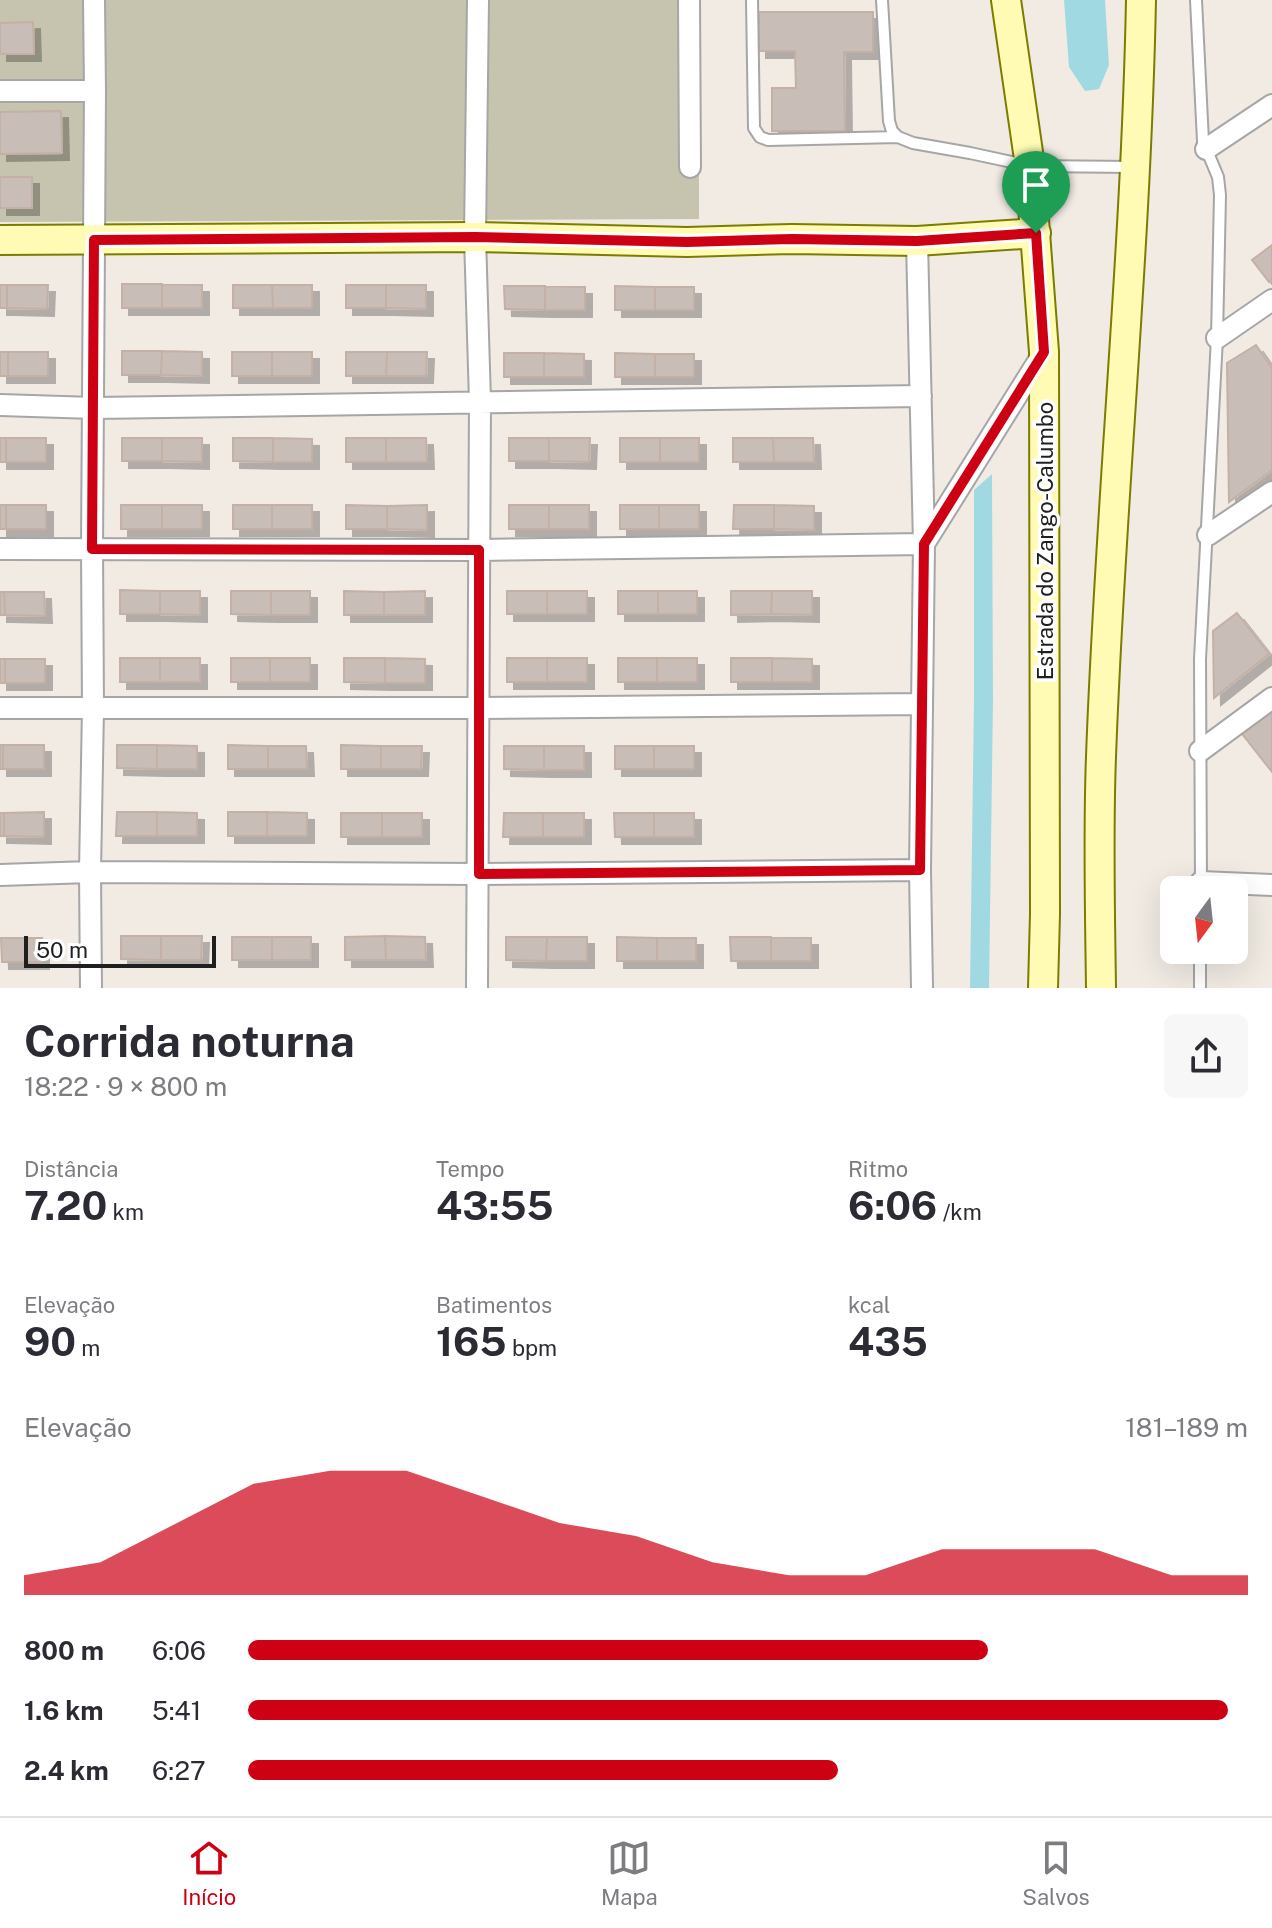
<!DOCTYPE html>
<html lang="pt">
<head>
<meta charset="utf-8">
<style>
  :root { --surface:#fff; --page:#f7f7f7; --text:#2b2b33; --muted:#7c7c81; --line:#e1e1e2; --accent:#ce0014 }
  body { margin:0; font-family:"Public Sans",sans-serif; background:var(--page); color:var(--text); height:100vh; display:flex; flex-direction:column; font-size:30px; white-space:nowrap }
  * { box-sizing:border-box; margin:0 }
  p { font-size:26px; color:var(--muted) }
  .icon { flex:none; width:44px; height:44px; fill:none; stroke:currentColor; stroke-width:2; stroke-linecap:round; stroke-linejoin:round }
  .map { position:relative; height:988px; overflow:hidden }
  .sheet { display:flex; flex-direction:column; background:var(--surface); flex:1 }
  .sheet>* { flex:none }
  .needle { width:52px; rotate:195deg }
  .buttons { position:absolute; left:1160px; top:876px; display:grid; gap:16px }
  .buttons a { display:grid; place-items:center; width:88px; height:88px; border-radius:12px; background:var(--surface); box-shadow:0 8px 32px #0002; font-size:40px }
  .scale { position:absolute; left:24px; bottom:20px; width:192px; box-sizing:border-box; padding-left:8px; border:4px solid #1f1f1f; border-top:0; font-size:22px; line-height:28px; white-space:nowrap; color:#1f1f1f; -webkit-text-stroke:6px #fff; paint-order:stroke }
  .pin { position:absolute; display:grid; place-items:center; width:68px; height:68px; color:#fff; margin:-82px -34px; border-radius:50% 50% 50% 0; rotate:-45deg; box-shadow:0 0 8px #0007 }
  .pin .icon { rotate:45deg }
  .round { display:grid; place-items:center; flex:none; width:84px; height:84px; border-radius:12px; background:var(--page) }
  .overview { display:flex; align-items:center; justify-content:space-between; height:136px; padding:0 24px }
  h1 { font-size:44px; font-weight:700; line-height:60px }
  .metrics { display:grid; grid-template-columns:repeat(3,1fr); gap:12px; height:136px; padding:8px 24px }
  .metrics div { display:grid; align-content:center }
  .metrics b { font-size:40px; font-weight:700 }
  .metrics small { font-size:22px; font-weight:400 }
  .metrics p { font-size:22px }
  .chart { height:224px; padding:16px 24px }
  .chart p { display:flex; justify-content:space-between }
  .chart svg { width:100%; height:144px; margin-top:8px; fill:var(--accent); opacity:.7 }
  ul { padding:0 24px; list-style:none; font-size:26px }
  li { display:grid; grid-template-columns:128px 96px 1fr; align-items:center; height:60px }
  li i { height:20px; border-radius:10px; background:var(--accent) }
  .dock { display:flex; justify-content:space-around; align-items:center; height:112px; border-top:2px solid var(--line); background:var(--surface); font-size:22px; color:var(--muted) }
  .dock a { display:grid; justify-items:center; gap:4px }
  .dock .active { color:var(--accent) }
  .map>svg:first-child { display:block }
  .construction { fill:#c6c4af }
  .water { fill:#a1d9e2 }
  .building { fill:#c9bdb7; stroke:#c4b0a5; stroke-width:2; filter:url(#shadow) }
  .lines { fill:none; stroke-linecap:round; stroke-linejoin:round }
  .lane-casing { stroke:#a6a6a6; stroke-width:14 }
  .street-casing { stroke:#a6a6a6; stroke-width:24 }
  .secondary-casing { stroke:#7b7c00; stroke-width:32 }
  .lane { stroke:#fff; stroke-width:10 }
  .street { stroke:#fff; stroke-width:20 }
  .secondary { stroke:#fffbb4; stroke-width:28 }
  .route-casing { stroke:#fff; stroke-width:16 }
  .route { stroke:#ce0014; stroke-width:10 }
  .labels { text-anchor:middle; dominant-baseline:central; stroke-width:7; stroke-linejoin:round; paint-order:stroke }
  .street-label { font-size:22px; fill:#1f1f1f; stroke:#fff }
</style>
</head>
<body>
<div class="map">
<svg width="1272" height="988" viewBox="0 0 1272 988">
  <defs>
    <filter id="shadow"><feDropShadow dx="7" dy="7" stdDeviation="0" flood-color="#0004"/></filter>
  </defs>
  <rect width="100%" height="100%" fill="#f1ebe4"/>
  <path class="construction" d="M0,0H699V219L0,222Z"/>
  <path class="water" d="M1064,0H1105L1109,65L1099,89L1085,91L1069,67Z
    M992,474L993,700L989,988H970L974,700V490Z"/>
  <path class="building" d="M759,12H873V52H844L845,131H772V88H796L795,51H759Z
    M33,22L34,54H0V23Z
    M61,111L62,153L0,154V112Z
    M0,177H32V208H0Z
    M1272,245V279L1269,282L1252,260Z
    M122,284H162V308H122Z
    M162,284L202,285V308H162Z
    M0,285H7V308H0Z
    M7,285H48L47,309L7,308Z
    M233,285H272L273,308H233Z
    M272,285H312V308H273Z
    M346,285H386V308H346Z
    M386,285H426V309L386,308Z
    M504,286H545V310L505,309Z
    M545,286L585,287V310H545Z
    M615,286L655,287V310H615Z
    M655,287H694V310H655Z
    M1256,345L1272,368V470L1229,502L1227,363Z
    M122,351H162L161,375H122Z
    M162,351L202,352V376L161,375Z
    M0,352H8V376H0Z
    M8,352H48V376H8Z
    M232,352H272V376H232Z
    M272,352H312V376H272Z
    M346,352H387L386,376H346Z
    M387,352H427L426,376H386Z
    M504,353H544V377H504Z
    M544,353L584,354V377H544Z
    M615,353L655,354V377H615Z
    M655,354H694V377H655Z
    M0,438H6V462H0Z
    M6,438H46V462H6Z
    M122,438H162V461H122Z
    M162,438H202V462L162,461Z
    M233,438H273V462L233,461Z
    M273,438L312,439V462H273Z
    M346,438H386V462H346Z
    M386,438H426L427,462H386Z
    M509,438H549V461H509Z
    M549,438H590L589,462L549,461Z
    M620,438H660V462H620Z
    M660,438H699V462H660Z
    M733,438H773L774,462H733Z
    M773,438H813L814,462H774Z
    M0,505H6V529H0Z
    M6,505H46V529H6Z
    M121,505H162V529H121Z
    M162,505H202V529H162Z
    M233,505H272V529H233Z
    M272,505H312V529H272Z
    M346,505L387,506V529H346Z
    M427,505V530L387,529V506Z
    M509,505H549V529H509Z
    M549,505H589V529H549Z
    M620,505H659V529H620Z
    M659,505H699V529H659Z
    M734,505H774V529H733Z
    M774,505L814,506V530L774,529Z
    M120,590L160,591V614H120Z
    M160,591H200V615L160,614Z
    M231,591H271V615L231,614Z
    M271,591H310V615H271Z
    M344,591L384,592V615H344Z
    M425,591V615H384V592Z
    M507,591H547V614H507Z
    M547,591H587V614H547Z
    M618,591H658V614H618Z
    M658,591H697V614H658Z
    M731,591H772L771,614L731,615Z
    M772,591H812V615L771,614Z
    M0,592H4L5,615H0Z
    M4,592H44L45,616L5,615Z
    M1237,613L1269,654L1214,698L1213,631Z
    M120,658H160V682H120Z
    M160,658H200V682H160Z
    M231,658H270V682H231Z
    M270,658H310V682H270Z
    M344,658H385V683L344,682Z
    M385,658L425,659V683H385Z
    M507,658H547V682H507Z
    M547,658H587V682H547Z
    M618,658H657V682H618Z
    M657,658H697V682H657Z
    M731,658H772V682H731Z
    M772,658L812,659V682H772Z
    M0,659H5V683H0Z
    M5,659H45V683H5Z
    M1272,704V772L1239,730Z
    M0,745H3V769H0Z
    M3,745H44V769H3Z
    M117,745H157V769L117,768Z
    M157,745L197,746V769H157Z
    M228,745L268,746V769H228Z
    M341,745L381,746V769H341Z
    M268,746H306L307,769H268Z
    M381,746H422L421,769H381Z
    M504,746H544V770L504,769Z
    M544,746H584V770H544Z
    M615,746H654V769H615Z
    M654,746H694V769H654Z
    M44,812V837L4,836V813Z
    M117,812H157V836H116Z
    M157,812L197,813V836H157Z
    M228,812H267V836H228Z
    M267,812L307,813V836H267Z
    M0,813H4V836H0Z
    M341,813H382V837H341Z
    M382,813H422V837H382Z
    M504,813H543V837H503Z
    M543,813H584V837H543Z
    M614,813H654V837H615Z
    M654,813H694V837H654Z
    M121,936H161V960L121,959Z
    M161,936H202L201,960H161Z
    M385,936L425,937L426,960H386Z
    M385,936L386,960H345V937Z
    M232,937H272V960H232Z
    M272,937H311V960H272Z
    M506,937H547L546,961L506,960Z
    M547,937H587V961H546Z
    M617,937L657,938V961H617Z
    M730,937H771V961H731Z
    M771,937L811,938V961H771Z
    M1,938H42V962H2Z
    M657,938H696V961H657Z"/>
  <g class="lines">
    <defs>
      <path id="lane" d="M752,0L754,128L760,137L768,140L898,137
        M882,0L889,121L892,131L898,137L913,143L970,153L1030,166L1132,167
        M1196,0L1203,141L1218,177L1220,195L1217,338L1200,659L1201,884
        M1200,988V950"/>
      <path id="street" d="M689,0L690,167
        M0,91H95
        M1206,149L1272,105
        M917,241L924,544L920,870L922,988
        M1217,338L1272,300
        M0,405L94,408L921,396
        M1208,535L1272,492
        M0,549L479,550L924,544L1044,352
        M0,708H480L922,704
        M1200,751L1272,698
        M0,875L90,872L479,874L920,870
        M1201,882L1272,885
        M91,988L90,872L93,708L92,549L95,91L94,0
        M477,988L480,401L475,237L478,0"/>
      <path id="secondary" d="M1006,0L1030,166L1044,352L1045,914L1043,988
        M0,240L475,237L687,242L792,239L917,241L1036,233
        M1101,988C1100,911 1098,834 1101,757C1110,505 1136,253 1141,0"/>
    </defs>
    <use href="#lane" class="lane-casing"/>
    <use href="#street" class="street-casing"/>
    <use href="#secondary" class="secondary-casing"/>
    <use href="#lane" class="lane"/>
    <use href="#street" class="street"/>
    <use href="#secondary" class="secondary"/>
  </g>
  <g class="lines">
    <defs>
      <path id="route" d="M1036,233L1044,352L924,544L920,870L479,874V550L92,549L94,240L475,237L687,242L792,239L917,241Z"/>
    </defs>
    <use href="#route" class="route-casing"/>
    <use href="#route" class="route"/>
  </g>
  <g class="labels">
    <g class="street-label">
      <text transform="translate(1045 541) rotate(-90)">Estrada do Zango-Calumbo</text>
    </g>
  </g>
</svg>
<div class="buttons">
<a><svg class="needle" viewBox="-14 -14 28 28"><path d="M0-13l5 13h-10z" fill="#e53935"/><path d="M0 13l5-13h-10z" fill="#7c7c81"/></svg></a>
</div>
<div class="scale">50 m</div>
<div class="pin" style="left:1036px;top:233px;background:#1e9e55"><svg class="icon" aria-label="arrive" viewBox="0 0 24 24"><path d="M6 21V4h12l-3 4 3 4H6"/></svg></div>
</div>
<section class="sheet">
<div class="overview"><div><h1>Corrida noturna</h1><p>18:22 · 9 × 800 m</p></div><a class="round"><svg class="icon" aria-label="share" viewBox="0 0 24 24"><path d="M12 15V3M7 8l5-5 5 5M5 13v7h14v-7"/></svg></a></div>
<div class="metrics">
<div><p>Distância</p><b>7.20<small> km</small></b></div>
<div><p>Tempo</p><b>43:55</b></div>
<div><p>Ritmo</p><b>6:06<small> /km</small></b></div>
</div>
<div class="metrics">
<div><p>Elevação</p><b>90<small> m</small></b></div>
<div><p>Batimentos</p><b>165<small> bpm</small></b></div>
<div><p>kcal</p><b>435</b></div>
</div>
<div class="chart"><p><span>Elevação</span>181–189 m</p>
<svg viewBox="0 0 160 44" preserveAspectRatio="none"><path d="M0 44V38L10 34L20 22L30 10L40 6L50 6L60 14L70 22L80 26L90 34L100 38L110 38L120 30L130 30L140 30L150 38L160 38V44z"/></svg>
</div>
<ul>
<li><b>800 m</b>6:06<i style="width:74%"></i></li>
<li><b>1.6 km</b>5:41<i style="width:98%"></i></li>
<li><b>2.4 km</b>6:27<i style="width:59%"></i></li>
</ul>
</section>
<nav class="dock">
<a class="active"><svg class="icon" aria-label="home" viewBox="0 0 24 24"><path d="M3 11l9-7 9 7M6 9v11h12V9"/></svg>Início</a>
<a><svg class="icon" aria-label="map" viewBox="0 0 24 24"><path d="M3 6l6-2 6 2 6-2v14l-6 2-6-2-6 2zM9 4v14M15 6v14"/></svg>Mapa</a>
<a><svg class="icon" aria-label="saved" viewBox="0 0 24 24"><path d="M7 4h10v16l-5-4-5 4z"/></svg>Salvos</a>
</nav>
</body>
</html>
